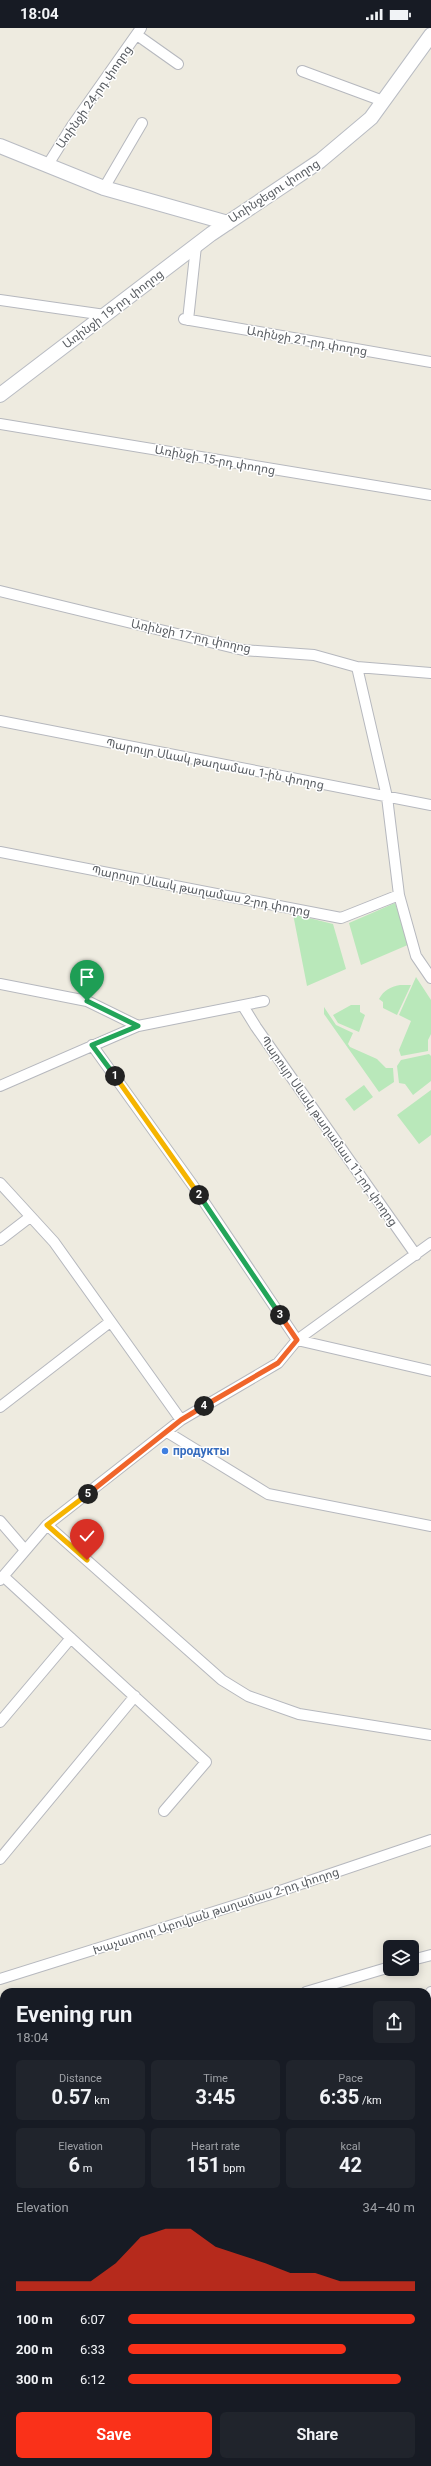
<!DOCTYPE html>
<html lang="en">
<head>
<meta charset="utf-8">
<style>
  :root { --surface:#171b24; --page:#20242c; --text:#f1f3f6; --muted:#9ea1a6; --accent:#fa3119 }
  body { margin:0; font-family:Roboto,"Noto Sans Armenian",sans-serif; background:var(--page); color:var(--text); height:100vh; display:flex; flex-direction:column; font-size:15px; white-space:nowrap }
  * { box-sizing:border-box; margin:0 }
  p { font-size:13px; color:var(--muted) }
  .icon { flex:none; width:22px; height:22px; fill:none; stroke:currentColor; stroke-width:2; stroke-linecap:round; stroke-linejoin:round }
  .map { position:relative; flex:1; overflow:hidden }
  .side { position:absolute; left:0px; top:1960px; width:431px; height:478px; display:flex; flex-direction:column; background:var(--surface); border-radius:12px 12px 0 0; box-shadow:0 2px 10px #0003 }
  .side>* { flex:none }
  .buttons { position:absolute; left:383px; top:1912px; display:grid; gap:8px }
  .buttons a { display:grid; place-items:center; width:36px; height:36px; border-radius:6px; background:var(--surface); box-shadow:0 2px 10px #0003; font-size:20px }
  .pin { position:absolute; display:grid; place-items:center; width:34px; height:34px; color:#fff; margin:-41px -17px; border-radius:50% 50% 50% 0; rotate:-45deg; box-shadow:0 0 4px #0007 }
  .pin .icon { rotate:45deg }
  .km { position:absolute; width:20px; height:20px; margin:-10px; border-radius:50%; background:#222; color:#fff; font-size:11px; line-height:20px; text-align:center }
  .round { display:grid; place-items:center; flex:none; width:42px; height:42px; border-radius:6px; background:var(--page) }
  .headline { display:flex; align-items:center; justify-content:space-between; height:68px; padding:0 16px }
  h1 { font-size:22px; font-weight:700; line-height:30px }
  .stats { display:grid; grid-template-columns:repeat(3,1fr); gap:6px; height:68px; padding:4px 16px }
  .stats div { display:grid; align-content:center; border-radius:6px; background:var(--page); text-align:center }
  .stats b { font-size:20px; font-weight:700 }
  .stats small { font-size:11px; font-weight:400 }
  .stats p { font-size:11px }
  .chart { height:112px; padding:8px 16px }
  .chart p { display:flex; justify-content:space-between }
  .chart svg { width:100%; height:72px; margin-top:4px; fill:var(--accent); opacity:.7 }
  .button { display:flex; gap:8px; margin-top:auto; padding:8px 16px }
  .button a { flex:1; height:46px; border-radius:6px; background:var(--accent); color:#fff; font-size:16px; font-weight:700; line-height:46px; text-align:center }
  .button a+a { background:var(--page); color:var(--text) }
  ul { padding:0 16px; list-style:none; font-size:13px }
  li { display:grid; grid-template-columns:64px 48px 1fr; align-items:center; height:30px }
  li i { height:10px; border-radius:5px; background:var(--accent) }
  .status { display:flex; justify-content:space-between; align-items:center; height:28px; padding:0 20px; background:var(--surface); direction:ltr }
  .status svg { height:11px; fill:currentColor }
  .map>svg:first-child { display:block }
  .green { fill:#b9e8ba }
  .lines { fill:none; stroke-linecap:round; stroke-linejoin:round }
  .street-casing { stroke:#b6b8be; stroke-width:12 }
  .secondary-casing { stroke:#b9bcc3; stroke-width:16 }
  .street { stroke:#fff; stroke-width:10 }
  .secondary { stroke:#fff; stroke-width:14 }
  .split-1-casing { stroke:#fff; stroke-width:8 }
  .split-2-casing { stroke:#fff; stroke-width:8 }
  .split-3-casing { stroke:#fff; stroke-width:8 }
  .split-4-casing { stroke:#fff; stroke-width:8 }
  .split-5-casing { stroke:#fff; stroke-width:8 }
  .split-6-casing { stroke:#fff; stroke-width:8 }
  .split-1 { stroke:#22a559; stroke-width:5 }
  .split-2 { stroke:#f5b400; stroke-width:5 }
  .split-3 { stroke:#22a559; stroke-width:5 }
  .split-4 { stroke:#f0652b; stroke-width:5 }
  .split-5 { stroke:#f0652b; stroke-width:5 }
  .split-6 { stroke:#f5b400; stroke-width:5 }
  .shop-dot { fill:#3f7fe0; stroke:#fff; stroke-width:1.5 }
  .labels { text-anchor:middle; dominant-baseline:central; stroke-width:3; stroke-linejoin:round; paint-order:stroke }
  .street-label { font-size:12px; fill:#595d62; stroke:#fff }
  .shop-label { font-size:12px; font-weight:bold; fill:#366cbe; stroke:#fff; text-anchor:start }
</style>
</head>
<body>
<div class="status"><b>18:04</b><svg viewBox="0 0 49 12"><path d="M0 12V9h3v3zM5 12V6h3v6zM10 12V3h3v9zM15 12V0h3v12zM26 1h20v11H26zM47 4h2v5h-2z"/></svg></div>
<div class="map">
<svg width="431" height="2438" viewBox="0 0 431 2438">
  <rect width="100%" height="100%" fill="#eeebe0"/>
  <path class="green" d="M395,875L410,916L361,937L349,895Z
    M293,886L333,896L346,941L307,958Z
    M416,949L431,972V1006L428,1012V1023L401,1028L399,1022L411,993L399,987Z
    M400,957H411L397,987L383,980V974L379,971C384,962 390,959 400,957Z
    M351,977H360V984L365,987L359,1004L338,995L333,987Z
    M324,979L336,997L353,1005L348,1016L350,1019L377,1031L386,1040H393L394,1054L379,1064L324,986Z
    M429,1026L431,1028V1053L413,1067L405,1056L399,1055L397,1038L401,1032Z
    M364,1057L373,1069L354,1083L345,1071Z
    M431,1062V1107L419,1116L397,1087Z
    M4,2120V2173H0V2125Z"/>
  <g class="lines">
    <defs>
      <path id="street" d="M137,7L178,36
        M302,43L383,73
        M47,138L72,98L141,0
        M104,160L142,95
        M0,272L105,287
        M184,291L431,334
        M188,292L196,218
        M0,396L431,467
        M0,563L243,622L314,627L357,639L431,645
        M357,639L387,769L399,867L416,928L431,950
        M0,693L431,777
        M0,824L341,890L399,867
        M0,956L87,973L138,998
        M243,978L256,999L416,1227
        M92,1017L194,1159L297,1312L431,1343
        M0,1058L138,998L264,973
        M0,1155L54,1214L181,1392
        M0,1212L30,1189
        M0,1379L110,1294
        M167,1404L268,1466L431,1498
        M0,1493L25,1522
        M47,1497L222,1652L248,1668L299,1686L431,1707
        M3,1548L206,1734L164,1783
        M0,1552L47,1497L181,1392L278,1335L297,1312L431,1215
        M0,1694L71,1610
        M0,1831L135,1668
        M412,1932L431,1927
        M0,1951L271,1866L431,1812
        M306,1964L390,1939
        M0,1978L4,1980
        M427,1983L431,1964
        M427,2003L431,2001
        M427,2156H431
        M427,2221H431
        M427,2336H431
        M244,2438L246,2434"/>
      <path id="secondary" d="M0,118L104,160L228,195
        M0,367L211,206L320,133L371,90L431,7"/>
    </defs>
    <use href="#street" class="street-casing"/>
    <use href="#secondary" class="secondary-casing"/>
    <use href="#street" class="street"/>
    <use href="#secondary" class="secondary"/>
  </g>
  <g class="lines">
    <defs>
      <path id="split-1" d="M87,973L138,998L92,1017L115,1048"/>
      <path id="split-2" d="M115,1048L199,1167"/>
      <path id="split-3" d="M199,1167L280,1287"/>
      <path id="split-4" d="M204,1378L278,1335L297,1312L280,1287"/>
      <path id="split-5" d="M88,1466L181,1392L204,1378"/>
      <path id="split-6" d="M87,1532L47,1497L88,1466"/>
    </defs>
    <use href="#split-1" class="split-1-casing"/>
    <use href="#split-2" class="split-2-casing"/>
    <use href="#split-3" class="split-3-casing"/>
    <use href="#split-4" class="split-4-casing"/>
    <use href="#split-5" class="split-5-casing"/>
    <use href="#split-6" class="split-6-casing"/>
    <use href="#split-1" class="split-1"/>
    <use href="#split-2" class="split-2"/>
    <use href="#split-3" class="split-3"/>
    <use href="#split-4" class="split-4"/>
    <use href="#split-5" class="split-5"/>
    <use href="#split-6" class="split-6"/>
  </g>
  <circle class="shop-dot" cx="165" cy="1423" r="4"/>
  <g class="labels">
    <g class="street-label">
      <text transform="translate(94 69) rotate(-55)">Առինջի 24-րդ փողոց</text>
      <text transform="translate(274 163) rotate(-33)">Առինջեցու փողոց</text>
      <text transform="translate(113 281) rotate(-37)">Առինջի 19-րդ փողոց</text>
      <text transform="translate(307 313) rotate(10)">Առինջի 21-րդ փողոց</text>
      <text transform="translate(215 432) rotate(10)">Առինջի 15-րդ փողոց</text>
      <text transform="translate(191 608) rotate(12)">Առինջի 17-րդ փողոց</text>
      <text transform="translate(215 736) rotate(11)">Պարույր Սևակ թաղամաս 1-ին փողոց</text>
      <text transform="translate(201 863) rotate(11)">Պարույր Սևակ թաղամաս 2-րդ փողոց</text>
      <text transform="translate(329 1103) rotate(55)">Պարույր Սևակ թաղամաս 11-րդ փողոց</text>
      <text transform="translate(216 1883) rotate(-18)">Խաչատուր Աբովյան թաղամաս 2-րդ փողոց</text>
    </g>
    <g class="shop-label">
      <text x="173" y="1423">продукты</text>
    </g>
  </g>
</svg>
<div class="buttons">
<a><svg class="icon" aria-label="layers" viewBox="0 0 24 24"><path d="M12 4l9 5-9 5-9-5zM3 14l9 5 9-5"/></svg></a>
</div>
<div class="pin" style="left:87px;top:973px;background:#1e9e55"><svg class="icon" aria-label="arrive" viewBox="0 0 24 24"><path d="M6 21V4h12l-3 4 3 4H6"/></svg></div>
<div class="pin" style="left:87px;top:1532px;background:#d93025"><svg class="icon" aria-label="check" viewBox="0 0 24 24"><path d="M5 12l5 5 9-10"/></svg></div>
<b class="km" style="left:115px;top:1048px">1</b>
<b class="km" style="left:199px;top:1167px">2</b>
<b class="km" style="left:280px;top:1287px">3</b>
<b class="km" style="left:204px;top:1378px">4</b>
<b class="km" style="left:88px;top:1466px">5</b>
<section class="side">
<div class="headline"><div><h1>Evening run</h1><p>18:04</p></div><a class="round"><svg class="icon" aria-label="share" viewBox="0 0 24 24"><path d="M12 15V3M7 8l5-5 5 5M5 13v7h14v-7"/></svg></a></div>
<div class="stats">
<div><p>Distance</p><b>0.57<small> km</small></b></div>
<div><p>Time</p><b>3:45</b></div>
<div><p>Pace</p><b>6:35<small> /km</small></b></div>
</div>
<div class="stats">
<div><p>Elevation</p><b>6<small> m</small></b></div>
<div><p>Heart rate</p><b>151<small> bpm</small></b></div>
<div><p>kcal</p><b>42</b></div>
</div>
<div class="chart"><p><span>Elevation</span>34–40 m</p>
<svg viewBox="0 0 160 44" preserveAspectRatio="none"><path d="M0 44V38L10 38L20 38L30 38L40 27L50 11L60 6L70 6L80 17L90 22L100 27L110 33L120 33L130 38L140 38L150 38L160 38V44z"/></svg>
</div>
<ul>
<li><b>100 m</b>6:07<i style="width:100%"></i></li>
<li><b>200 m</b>6:33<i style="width:76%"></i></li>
<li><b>300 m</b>6:12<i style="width:95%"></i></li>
</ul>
<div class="button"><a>Save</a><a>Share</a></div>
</section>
</div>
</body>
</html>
